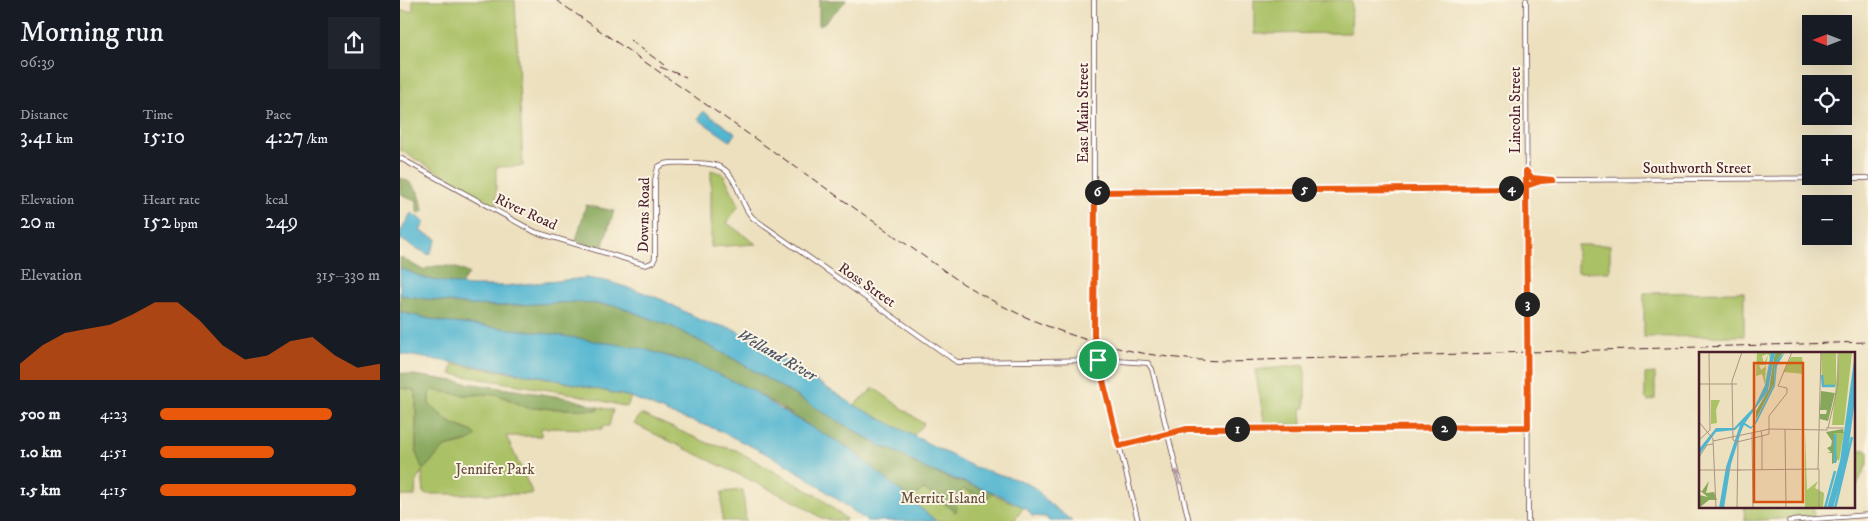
<!DOCTYPE html>
<html lang="en">
<head>
<meta charset="utf-8">
<style>
  :root { --surface:#171b24; --page:#20242c; --text:#f1f3f6; --muted:#9ea1a6; --accent:#ea580c }
  body { margin:0; font-family:"IM FELL DW Pica",serif; background:var(--page); color:var(--text); height:100vh; display:flex; flex-direction:column; font-size:19px; white-space:nowrap }
  * { box-sizing:border-box; margin:0 }
  p { font-size:16px; color:var(--muted) }
  .icon { flex:none; width:28px; height:28px; fill:none; stroke:currentColor; stroke-width:2; stroke-linecap:round; stroke-linejoin:round }
  .map { position:relative; flex:1; overflow:hidden }
  .sheet { display:flex; flex-direction:column; background:var(--surface); width:400px }
  .sheet>* { flex:none }
  .needle { width:32px; rotate:270deg }
  .controls { position:absolute; left:1402px; top:15px; display:grid; gap:10px }
  .controls a { display:grid; place-items:center; width:50px; height:50px; border-radius:0px; background:var(--surface); box-shadow:0 5px 20px #0002; font-size:25px }
  .pin { position:absolute; display:grid; place-items:center; width:42px; height:42px; color:#fff; margin:-21px; border:2px solid #fff; border-radius:50%; box-shadow:0 1px 5px #0007 }
  .km { position:absolute; width:25px; height:25px; margin:-12px; border-radius:50%; background:#222; color:#fff; font-size:14px; line-height:25px; text-align:center }
  .round { display:grid; place-items:center; flex:none; width:52px; height:52px; border-radius:0px; background:var(--page) }
  .headline { display:flex; align-items:center; justify-content:space-between; height:85px; padding:0 20px }
  h1 { font-size:28px; font-weight:600; line-height:38px }
  .figures { display:grid; grid-template-columns:repeat(3,1fr); gap:8px; height:85px; padding:5px 20px }
  .figures div { display:grid; align-content:center }
  .figures b { font-size:21px; font-weight:600 }
  .figures small { font-size:14px; font-weight:400 }
  .figures p { font-size:14px }
  .chart { height:140px; padding:10px 20px }
  .chart p { display:flex; justify-content:space-between }
  .chart svg { width:100%; height:90px; margin-top:5px; fill:var(--accent); opacity:.7 }
  ul { padding:0 20px; list-style:none; font-size:16px }
  li { display:grid; grid-template-columns:80px 60px 1fr; align-items:center; height:38px }
  li i { height:12px; border-radius:6px; background:var(--accent) }
  main { display:flex; flex:1; min-height:0 }
  .map>svg:first-child { display:block }
  .green { fill:#aac166; stroke:#7a7048 }
  .forest { fill:#87a75b; stroke:#686343 }
  .water { fill:#51b5d0; stroke:#4e6a7e }
  .lines { fill:none; stroke-linecap:round; stroke-linejoin:round }
  .secondary-casing { stroke:#623c41; stroke-width:5.5 }
  .secondary { stroke:#fff; stroke-width:4 }
  .rail { stroke:#4a1f2b; stroke-width:1; stroke-dasharray:8 4; stroke-linecap:butt }
  .oneway { fill:#ae9aa0 }
  .route-casing { stroke:#fff; stroke-width:10 }
  .route { stroke:#ea580c; stroke-width:6 }
  .labels { text-anchor:middle; dominant-baseline:central; stroke-width:4; stroke-linejoin:round; paint-order:stroke }
  .street-label { font-size:15px; fill:#4a1f2b; stroke:#fcf5e5 }
  .park-label { font-size:15px; fill:#67503d; stroke:#fcf5e5 }
  .water-label { font-size:16px; font-style:italic; fill:#4c5465; stroke:#fcf5e5 }
  .inset-river { fill:none; stroke:#51b5d0; stroke-width:2.5 }
  .inset-road { fill:none; stroke:#ab9383; stroke-width:1 }
  .view { fill:#d8530f; fill-opacity:0.15; stroke:#d8530f; stroke-width:2.5 }
  .inset-edge { fill:none; stroke:#4a1f2b; stroke-width:2.5 }
</style>
</head>
<body>
<main>
<section class="sheet">
<div class="headline"><div><h1>Morning run</h1><p>06:39</p></div><a class="round"><svg class="icon" aria-label="share" viewBox="0 0 24 24"><path d="M12 15V3M7 8l5-5 5 5M5 13v7h14v-7"/></svg></a></div>
<div class="figures">
<div><p>Distance</p><b>3.41<small> km</small></b></div>
<div><p>Time</p><b>15:10</b></div>
<div><p>Pace</p><b>4:27<small> /km</small></b></div>
</div>
<div class="figures">
<div><p>Elevation</p><b>20<small> m</small></b></div>
<div><p>Heart rate</p><b>152<small> bpm</small></b></div>
<div><p>kcal</p><b>249</b></div>
</div>
<div class="chart"><p><span>Elevation</span>315–330 m</p>
<svg viewBox="0 0 160 44" preserveAspectRatio="none"><path d="M0 44V36L10 27L20 21L30 19L40 17L50 12L60 6L70 6L80 15L90 27L100 34L110 32L120 25L130 23L140 32L150 38L160 36V44z"/></svg>
</div>
<ul>
<li><b>500 m</b>4:23<i style="width:78%"></i></li>
<li><b>1.0 km</b>4:51<i style="width:52%"></i></li>
<li><b>1.5 km</b>4:15<i style="width:89%"></i></li>
</ul>
</section>
<div class="map">
<svg width="1468" height="521" viewBox="0 0 1468 521">
  <rect width="100%" height="100%" fill="#fcf5e5"/>
  <filter id="ink" filterUnits="userSpaceOnUse"><feTurbulence type="fractalNoise" baseFrequency=".02" numOctaves="2"/><feDisplacementMap in="SourceGraphic" scale="10" xChannelSelector="R" yChannelSelector="G"/><feConvolveMatrix kernelMatrix="1 2 1 2 8 2 1 2 1" color-interpolation-filters="sRGB"/></filter>
  <filter id="wash" filterUnits="userSpaceOnUse"><feTurbulence type="fractalNoise" baseFrequency=".0096" numOctaves="4" result="noise"/><feDisplacementMap in="SourceGraphic" scale="20" xChannelSelector="R" yChannelSelector="G"/><feGaussianBlur stdDeviation="1.12" result="paint"/><feColorMatrix in="noise" values="0 0 0 0 0 0 0 0 0 0 0 0 0 0 0 0 0 1.4 0 .05"/><feComposite in="paint" operator="in"/></filter>
  <g filter="url(#wash)">
    <rect width="100%" height="100%" fill="#ece0be"/>
    <path class="green" d="M13,0H115L123,166L96,167V206L0,150V11H13Z
      M854,0H952L951,33L854,34Z
      M311,170L323,174L339,205L327,223L356,244L311,247Z
      M1177,245H1210V272H1177Z
      M1344,292V336L1244,337V293Z
      M53,364L144,377L231,397L227,407L174,394L51,374Z
      M905,365V408H901L902,425H865L855,370Z
      M1255,373V399L1248,401L1245,397V374Z
      M0,388L14,390L16,395V453L37,455L45,447L69,441L73,432L49,422L29,404V392L32,390L64,395L96,394L128,408L198,410V407L213,410L209,426H203L202,429L141,428V436H106L133,494H24L22,471L16,483L15,496H0Z
      M474,388L524,424L513,436L454,405Z
      M414,407L606,500L624,507L614,521H536L395,416L381,410Z
      M241,414L310,444L336,450L421,498L446,519L445,521L423,519L398,503L234,424Z
      M1454,450H1468V462L1454,491Z
      M343,490L346,521H322V492Z
      M1344,507H1413L1414,517L1345,521Z"/>
    <path class="forest" d="M419,0H447L424,23L419,25Z
      M0,178C17,183 21,195 23,211L20,213L17,212V200L10,199L0,193Z
      M186,205L214,211L202,248L176,241Z
      M0,257L23,270C37,263 56,265 69,274L60,285L27,279L0,268Z
      M0,295L69,305L97,306L176,302L217,306L273,327L334,359L482,447C497,450 509,461 524,468C546,478 571,485 595,493L585,498L563,489L558,496L551,499L557,506L556,512L524,489L509,500L428,437L354,391L270,356L131,331L43,322L0,312Z
      M0,373L168,398L198,407V410L128,408L96,394L64,395L32,390L29,393V404L49,422L73,432L76,436L69,441L45,447L23,470L16,453V395L14,390L0,388Z"/>
    <path class="water" d="M303,111L335,133L330,141L298,119Z
      M11,213L25,222L20,231L37,239L29,255L0,239V233Z
      M0,268L27,279L69,286H105L186,278L206,281L242,292L263,300L302,321L334,329L454,405L574,467L622,481L635,488L650,504L672,521H649L646,517L632,516L627,509L595,493L526,469L491,449L482,447L334,359L273,327L217,306L176,302L97,306L69,305L0,295Z
      M0,312L43,322L131,331L240,348L300,366L354,391L381,410L449,448L536,521H467L405,476L377,459L316,429L273,415L231,397L144,377L0,354Z"/>
  </g>
  <g filter="url(#ink)">
    <g class="lines">
      <defs>
        <path id="secondary" d="M694,0V343L738,521
          M1126,0L1128,521
          M0,158L135,232L246,265L253,262L255,258V180L258,167C267,161 279,163 289,163C322,163 329,166 341,197C344,205 347,212 353,218L557,362L703,360L748,363L752,369L789,521
          M1127,175L1131,178L1144,179
          M695,192L1115,188L1153,180L1468,178
          M719,445L790,429L1127,427
          M1389,521L1468,515"/>
      </defs>
      <use href="#secondary" class="secondary-casing"/>
      <use href="#secondary" class="secondary"/>
      <path class="rail" d="M156,0L562,283C642,333 732,360 827,361L1468,342
        M230,40L264,65
        M260,67L286,77"/>
    </g>
    <defs><path id="oneway-solid" d="M-6-.8H1V-3.2L6.5 0L1 3.2V.8H-6Z" transform="scale(1.25)"/></defs>
    <use class="oneway" href="#oneway-solid" transform="translate(778 477) rotate(-104)"/>
  </g>
  <g class="lines" filter="url(#ink)">
    <defs>
      <path id="route" d="M698,360L719,446L787,429L1128,427L1126,186L1141,181L1153,180L1132,178L1126,171V186L1118,188L695,192L694,335L698,360"/>
    </defs>
    <use href="#route" class="route-casing"/>
    <use href="#route" class="route"/>
  </g>
  <g class="labels">
    <g class="street-label">
      <text transform="translate(1115 110) rotate(-90)">Lincoln Street</text>
      <text transform="translate(683 113) rotate(-90)">East Main Street</text>
      <text x="1297" y="168">Southworth Street</text>
      <text transform="translate(126 212) rotate(25)">River Road</text>
      <text transform="translate(244 215) rotate(-89)">Downs Road</text>
      <text transform="translate(467 285) rotate(35)">Ross Street</text>
    </g>
    <g class="park-label">
      <text x="95" y="469">Jennifer Park</text>
      <text x="543" y="498">Merritt Island</text>
    </g>
    <g class="water-label">
      <text transform="translate(377 355) rotate(30)">Welland River</text>
    </g>
  </g>
  <g transform="translate(1299 352)">
    <rect width="156" height="156" fill="#ece0be"/>
    <path d="M58,0H72L71,7L70,3L68,2L63,4L65,11L69,3L67,13H60L62,18L67,14L66,30L69,16L66,33L63,22L57,24ZM122,0H137V34H123ZM140,0H153L145,73H133ZM92,5H103L105,22L84,20ZM12,48H21L17,58L18,71L12,72ZM106,79L108,138L119,129L116,136L125,141L124,156H106ZM135,81H145L140,109L137,106Z" fill="#aac166"/>
    <path d="M76,0L84,1L76,11L75,32L57,67V59L70,37ZM122,39L136,41L129,69L121,67V62H127L128,58H121ZM144,77L145,81H135L138,109L133,112V101H128L132,100L128,96L132,94L133,89L127,80ZM10,129L7,141L15,140L18,148H10L0,156V143L9,145L0,138L3,139Z" fill="#87a75b"/>
    <path d="M72,0H76L69,39L46,71L52,75L55,72L75,32L76,10L86,0L78,14L76,34L58,70L52,77L45,73L42,80L32,112L25,156H20L27,115L41,73L36,78L17,80L0,103V97L17,76H35L56,54L66,33ZM156,1V47L148,108L134,156H128L141,109Z" fill="#51b5d0"/>
    <path class="inset-river" d="M123,23L124,34H136M136,111V82M126,156L136,119M136,156L153,85"/>
    <path class="inset-road" d="M43,0L33,29L34,88L38,90L63,84L62,79M0,32H38M0,70L14,87L17,156M127,76H145M129,76L139,33V0M86,77L87,156M53,81L54,156M0,88L11,78L10,0M14,89L71,77L129,78M0,105L8,93L14,92M119,117L122,0M0,118H41M39,118L120,117V156M63,118V84L70,82V64L88,41V36L79,34L93,0M38,156L39,88"/>
    <path class="view" d="M55,11H104V150H55Z"/>
    <rect width="156" height="156" class="inset-edge"/>
  </g>
</svg>
<div class="controls">
<a><svg class="needle" viewBox="-14 -14 28 28"><path d="M0-13l5 13h-10z" fill="#e53935"/><path d="M0 13l5-13h-10z" fill="#9ea1a6"/></svg></a>
<a><svg class="icon" aria-label="locate" viewBox="0 0 24 24"><circle cx="12" cy="12" r="6"/><path d="M12 2v4M12 18v4M2 12h4M18 12h4"/></svg></a>
<a>+</a>
<a>−</a>
</div>
<div class="pin" style="left:698px;top:360px;background:#1e9e55"><svg class="icon" aria-label="arrive" viewBox="0 0 24 24"><path d="M6 21V4h12l-3 4 3 4H6"/></svg></div>
<b class="km" style="left:837px;top:429px">1</b>
<b class="km" style="left:1044px;top:428px">2</b>
<b class="km" style="left:1127px;top:304px">3</b>
<b class="km" style="left:1111px;top:188px">4</b>
<b class="km" style="left:904px;top:189px">5</b>
<b class="km" style="left:697px;top:192px">6</b>
</div>
</main>
</body>
</html>
